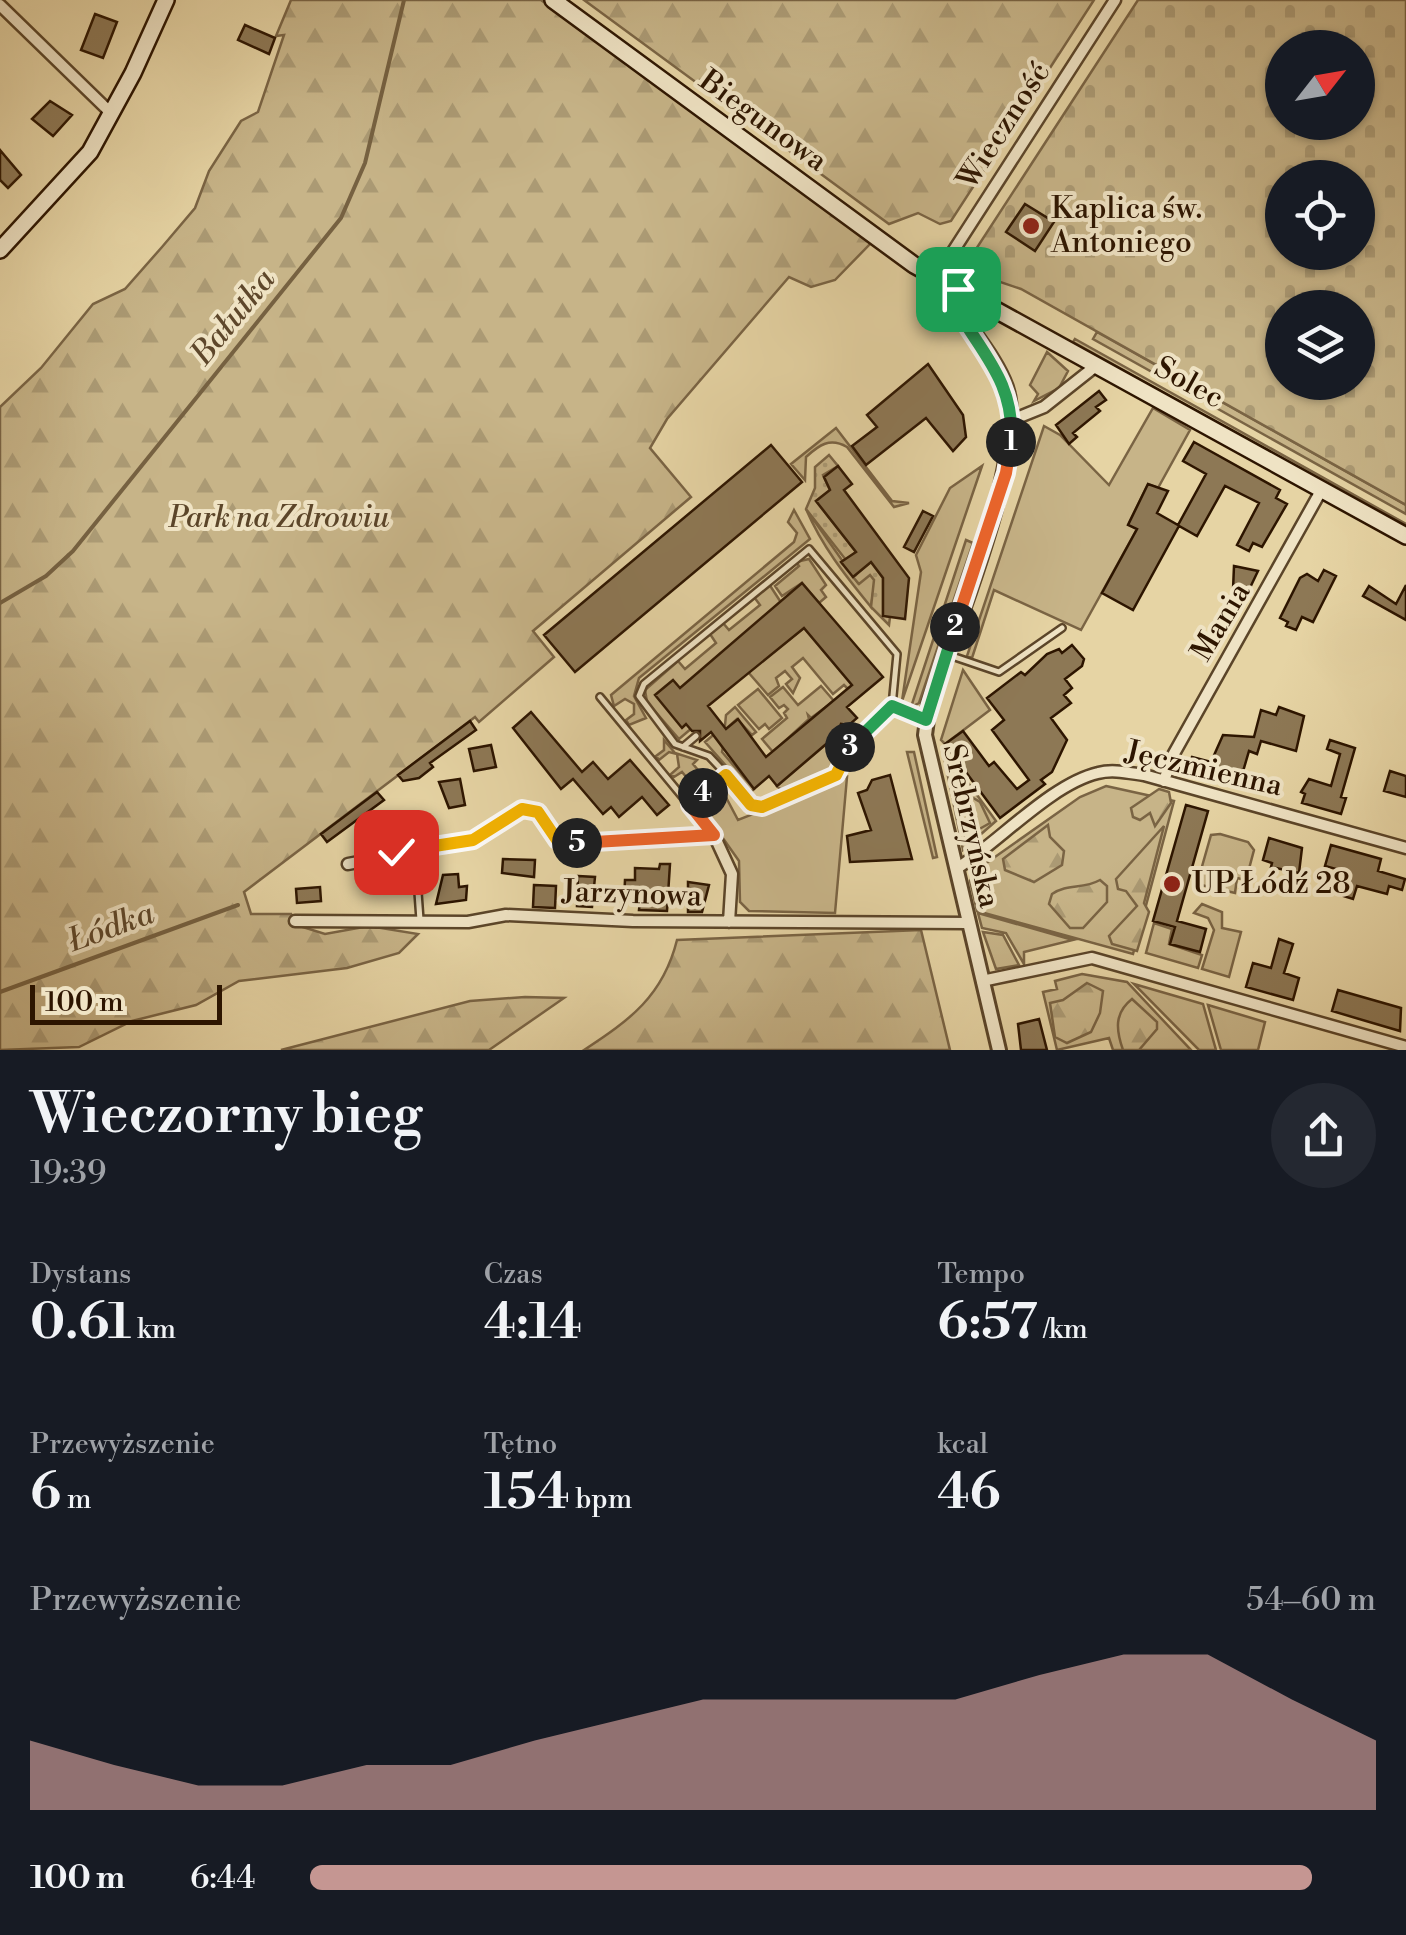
<!DOCTYPE html>
<html lang="pl">
<head>
<meta charset="utf-8">
<style>
  :root { --surface:#171b24; --page:#242831; --text:#f1f3f6; --muted:#9ea1a6; --accent:#c59692 }
  body { margin:0; font-family:"Libre Bodoni",serif; background:var(--page); color:var(--text); height:100vh; display:flex; flex-direction:column; font-size:38px; white-space:nowrap }
  * { box-sizing:border-box; margin:0 }
  p { font-size:32px; color:var(--muted) }
  .icon { flex:none; width:55px; height:55px; fill:none; stroke:currentColor; stroke-width:2; stroke-linecap:round; stroke-linejoin:round }
  .map { position:relative; height:1050px; overflow:hidden }
  .panel { display:flex; flex-direction:column; background:var(--surface); flex:1 }
  .panel>* { flex:none }
  .needle { width:65px; rotate:59deg }
  .tools { position:absolute; left:1265px; top:30px; display:grid; gap:20px }
  .tools a { display:grid; place-items:center; width:110px; height:110px; border-radius:50%; background:var(--surface); box-shadow:0 2px 8px #0004; font-size:50px }
  .scale { position:absolute; left:30px; bottom:25px; width:192px; box-sizing:border-box; padding-left:10px; border:5px solid #2d1500; border-top:0; font-size:28px; line-height:35px; white-space:nowrap; color:#2d1500; -webkit-text-stroke:8px #efe3c4; paint-order:stroke }
  .pin { position:absolute; display:grid; place-items:center; width:85px; height:85px; color:#fff; margin:-42px; border-radius:20px; box-shadow:0 5px 15px #0006 }
  .km { position:absolute; width:50px; height:50px; margin:-25px; border-radius:50%; background:#222; color:#fff; font-size:28px; line-height:50px; text-align:center }
  .round { display:grid; place-items:center; flex:none; width:105px; height:105px; border-radius:52px; background:var(--page) }
  .head { display:flex; align-items:center; justify-content:space-between; height:170px; padding:0 30px }
  h1 { font-size:55px; font-weight:600; line-height:75px }
  .metrics { display:grid; grid-template-columns:repeat(3,1fr); gap:15px; height:170px; padding:10px 30px }
  .metrics div { display:grid; align-content:center }
  .metrics b { font-size:50px; font-weight:600 }
  .metrics small { font-size:28px; font-weight:400 }
  .metrics p { font-size:28px }
  .chart { height:280px; padding:20px 30px }
  .chart p { display:flex; justify-content:space-between }
  .chart svg { width:100%; height:180px; margin-top:10px; fill:var(--accent); opacity:.7 }
  ul { padding:0 30px; list-style:none; font-size:32px }
  li { display:grid; grid-template-columns:160px 120px 1fr; align-items:center; height:75px }
  li i { height:25px; border-radius:12px; background:var(--accent) }
  .map>svg:first-child { display:block }
  .green { fill:#c7b488; stroke:#7a6444; stroke-width:2.5 }
  .forest { fill:url(#forest-firs); stroke:#7a6444; stroke-width:2.5 }
  .cemetery { fill:url(#cemetery-stones); stroke:#7a6444; stroke-width:2.5; fill-rule:evenodd }
  .garden { fill:url(#garden-dots); stroke:#7a6444; stroke-width:2.5 }
  .lines { fill:none; stroke-linecap:round; stroke-linejoin:round }
  .stream { stroke:#766141; stroke-width:4 }
  .building { fill:#8d7855; stroke:#2d1500; stroke-width:2.5; fill-rule:evenodd }
  .service-casing { stroke:#5b4529; stroke-width:10 }
  .minor-casing { stroke:#5b4529; stroke-width:15 }
  .tertiary-casing { stroke:#5b4529; stroke-width:18 }
  .secondary-casing { stroke:#2d1500; stroke-width:20 }
  .service { stroke:#efe3c4; stroke-width:5 }
  .minor { stroke:#efe3c4; stroke-width:10 }
  .tertiary { stroke:#efe3c4; stroke-width:12 }
  .secondary { stroke:#efe3c4; stroke-width:15 }
  .split-1-casing { stroke:#fff; stroke-width:20 }
  .split-2-casing { stroke:#fff; stroke-width:20 }
  .split-3-casing { stroke:#fff; stroke-width:20 }
  .split-4-casing { stroke:#fff; stroke-width:20 }
  .split-5-casing { stroke:#fff; stroke-width:20 }
  .split-6-casing { stroke:#fff; stroke-width:20 }
  .split-1 { stroke:#22a559; stroke-width:12 }
  .split-2 { stroke:#f0652b; stroke-width:12 }
  .split-3 { stroke:#22a559; stroke-width:12 }
  .split-4 { stroke:#f5b400; stroke-width:12 }
  .split-5 { stroke:#f0652b; stroke-width:12 }
  .split-6 { stroke:#f5b400; stroke-width:12 }
  .poi-dot { fill:#8f2418; stroke:#efe3c4; stroke-width:4 }
  .labels { text-anchor:middle; dominant-baseline:central; stroke-width:8; stroke-linejoin:round; paint-order:stroke }
  .street-label { font-size:30px; fill:#2d1500; stroke:#efe3c4 }
  .poi-label { font-size:30px; fill:#2d1500; stroke:#efe3c4; text-anchor:start }
  .park-label { font-size:30px; font-style:italic; fill:#5b4529; stroke:#efe3c4 }
  .water-label { font-size:32px; font-style:italic; fill:#5e472b; stroke:#efe3c4 }
</style>
</head>
<body>
<div class="map">
<svg width="1406" height="1050" viewBox="0 0 1406 1050">
  <defs>
    <pattern id="forest-firs" width="22" height="20" patternUnits="userSpaceOnUse" patternTransform="scale(2.5)"><rect width="22" height="20" fill="#c7b488"/><path d="M5 1l3.5 6h-7zM16 11l3.5 6h-7z" fill="#ab9a74"/></pattern>
    <pattern id="cemetery-stones" width="16" height="16" patternUnits="userSpaceOnUse" patternTransform="scale(2.5)"><rect width="16" height="16" fill="#c7b488"/><path d="M2 7V4a2 2 0 0 1 4 0v3zM10 15v-3a2 2 0 0 1 4 0v3z" fill="#ab9a74"/></pattern>
    <pattern id="garden-dots" width="8" height="8" patternUnits="userSpaceOnUse" patternTransform="scale(2.5)"><rect width="8" height="8" fill="#c7b488"/><path d="M2 2h.1M6 6h.1" fill="none" stroke="#ab9a74" stroke-width="1.8" stroke-linecap="round"/></pattern>
  </defs>
  <rect width="100%" height="100%" fill="#e6d4a4"/>
  <filter id="stains"><feTurbulence type="fractalNoise" baseFrequency=".002" numOctaves="4"/><feColorMatrix values="0 0 0 0 .2 0 0 0 0 .09 0 0 0 0 .02 0 0 0 .5 -.17"/></filter>
  <radialGradient id="worn" r=".72"><stop offset=".6" stop-color="#630" stop-opacity="0"/><stop offset="1" stop-color="#630" stop-opacity=".3"/></radialGradient>
  <path class="green" d="M1097,332L1406,505V514L1093,339Z
    M1075,339L1406,524V528L1073,342Z
    M1047,352L1068,371L1059,388L1034,401L1038,394L1030,385Z
    M1153,408L1190,430L1158,488L1148,484L1129,523L1137,529L1081,630L994,590L972,658L967,656L1044,426L1060,435L1109,485Z
    M836,428L892,501L909,503L894,507L847,447C830,437 819,445 806,457L805,480L791,464Z
    M982,466L902,701L921,572L916,555L950,488Z
    M806,509L858,583L870,574L875,580L871,607C844,574 822,546 806,509Z
    M794,510L810,539L639,678L634,696L646,718L629,725L626,720L634,714V704L625,699L614,706L611,695L794,542L797,533L788,522Z
    M966,540L973,543L919,703L911,707Z
    M809,559L826,585L821,590L826,597L819,603L802,583L782,596L775,586L799,566L796,562Z
    M769,584L782,604L682,727L695,717L699,722L679,739L647,702L645,690L678,661L685,669L716,643L710,634L723,623L729,630L760,605L754,597Z
    M804,628L856,690L852,693L844,685L833,694L803,658L792,667L800,678L793,693L786,684L792,679L785,671L776,678L779,686L768,695L748,672Z
    M963,670L990,710L945,744L941,740Z
    M821,686L834,701L811,718L808,715L809,719L773,752L762,739L787,718L784,713L788,709L784,705L779,708L770,697L783,687L798,705Z
    M758,689L782,718L769,729L765,724L759,729L738,705Z
    M735,707L756,732L752,735L737,719L727,728L722,752L754,789L750,793L705,742L725,725L726,715Z
    M838,734L844,742L830,771L782,791L777,786Z
    M664,740L675,753L697,760L693,764L708,782L694,793L685,792L693,785L682,772L674,777L671,774L679,767L677,754L669,752L659,760L656,756L664,750Z
    M942,747L996,821L963,850Z
    M907,752H914L937,857L933,858Z
    M847,777L835,913L749,911L740,902L739,861L703,810L705,799L720,786L738,820Z
    M1106,786L1174,801L1133,954L977,911L970,881L975,871L1080,797Z
    M1220,834L1248,842L1254,850L1246,880L1237,878L1235,893L1197,884L1211,835Z
    M1202,904L1222,912V928L1241,932L1229,977L1202,969L1214,930L1208,918L1194,913Z
    M978,913L1073,940L1024,952V964L1006,933L982,928Z
    M1154,923L1172,929L1169,944L1202,955L1198,968L1146,953Z
    M983,932L1003,935L1019,965L996,969Z
    M1082,974L1127,982L1191,1050H1113L1109,1038L1057,1050L1043,992L1057,989L1055,981Z
    M1134,984L1203,1004L1216,1050H1199Z
    M1208,1005L1265,1022L1258,1050H1221Z"/>
  <path class="forest" d="M291,0H541L871,243L835,280L811,287L789,277L667,419L650,448L691,497L533,631L554,657L479,722L475,717L244,892L251,914H291L293,924L325,934L369,926L418,934L399,953L347,968L239,981L196,1005L132,1021L79,1047L0,1050V407L41,368L93,304L125,289L162,247L195,208L209,171L241,121L258,112L284,35L276,36Z
    M584,0H1094L951,221L940,224L918,213L889,224Z
    M1159,789L1169,792L1171,803L1155,826L1150,813L1140,820L1133,817L1131,808Z
    M968,795L980,802L990,823L965,837L956,811L958,799Z
    M1048,825L1050,837L1064,851L1062,865L1034,882L1005,870L1003,859Z
    M1164,826L1144,903L1149,912L1137,951L1112,944L1109,936L1137,906L1126,891L1118,889L1116,879Z
    M1100,880L1107,886V902L1083,928H1070L1049,904L1052,894C1068,883 1082,890 1100,880Z
    M921,930L950,1050H584C630,1020 663,996 677,940Z
    M1087,983L1103,991L1100,1013L1091,1032L1067,1043L1055,1037L1050,1003L1063,1000Z
    M525,997L564,998L489,1050H281L470,1001Z
    M1132,999L1157,1022V1029L1139,1050H1123C1116,1030 1114,1013 1132,999Z"/>
  <path class="cemetery" d="M1138,0H1406V505L1021,289L968,271L967,263ZM1282,48H1358V122H1282ZM1282,178H1358V252H1282ZM1282,308H1358V382H1282Z"/>
  <path class="garden" d="M829,455L838,466L823,475L830,490L816,501L856,552L846,560L806,509L815,488V467Z
    M871,562L883,578V615L890,617L889,625L871,607L874,580L870,575L859,584L853,577Z"/>
  <g class="lines">
    <path class="stream" d="M0,603L46,576L73,551L341,218L365,163L404,0
      M0,992L238,905"/>
  </g>
  <path class="building" d="M95,14L117,22L103,58L81,50Z
    M245,25L275,38L269,54L238,40Z
    M50,101L72,115L53,136L32,119Z
    M0,150L21,175L8,188L0,180Z
    M1025,204L1054,222L1035,251L1006,232Z
    M928,364L963,415L966,437L953,451L926,418L866,465L852,446L877,427L867,415Z
    M1099,391L1106,400L1096,407L1100,411L1073,433L1077,437L1069,444L1056,425Z
    M1194,442L1280,490L1276,498L1287,504L1262,547L1253,543L1249,551L1237,545L1259,503L1225,486L1197,536L1179,526L1133,610L1102,593L1137,529L1128,525L1148,484L1168,491L1157,513L1178,525L1206,474L1183,461Z
    M771,445L802,482L575,672L544,635Z
    M838,466L852,484L844,490L909,578L905,619L883,616V578L871,562L853,577L841,562L856,552L816,501L830,490L824,477Z
    M923,511L933,516L914,552L904,547Z
    M1234,566L1258,571L1248,592L1233,590Z
    M1324,570L1336,576L1313,622L1302,617L1296,630L1286,626L1288,622L1280,618L1300,578L1307,574L1318,581Z
    M802,583L883,677L847,707L857,718L849,725L841,724L839,733L777,786L769,776L754,789L711,732L700,741V731H692L686,724L682,728L655,695L673,680L680,688ZM804,628L852,685L766,757L738,719L726,729L708,706Z
    M1406,585V620L1363,596L1369,586L1396,604Z
    M1072,645L1084,659L1082,666L1065,679L1072,688L1064,695L1071,703L1051,718L1067,740L1052,772L1041,780L1045,784L1000,818L945,744L963,731L989,766L994,762L1017,789L1029,780L992,730L1004,720L987,698L1021,672L1025,675L1047,654L1059,649L1062,653Z
    M1279,707L1304,716L1296,751L1261,741L1257,754L1249,751L1239,785L1185,770L1192,757L1211,762L1223,735L1254,737L1261,710L1276,715Z
    M531,712L582,772L593,762L608,779L630,760L669,805L657,815L642,797L619,817L611,807L603,814L573,779L561,789L513,728Z
    M470,721L476,730L430,763L433,767L419,778L403,781L398,775Z
    M1330,740L1355,748L1341,797L1346,798L1341,814L1302,803L1305,794L1301,792L1309,779L1331,786L1340,754L1327,749Z
    M491,745L496,767L474,771L469,749Z
    M1390,771L1406,776V797L1384,791Z
    M890,775L912,859L850,862L847,836L871,830L858,793L867,790L872,780Z
    M460,779L465,805L449,808L439,782Z
    M377,792L384,800L327,842L321,834Z
    M1186,805L1208,811L1177,921L1206,929L1200,952L1170,944L1175,927L1153,921Z
    M1269,838L1302,848L1299,873L1271,867L1272,863L1263,860Z
    M1331,845L1381,859L1378,871L1405,879L1402,890L1389,886L1387,894L1357,886L1353,899L1340,895L1347,872L1325,866Z
    M503,859L535,860L534,877L502,873Z
    M660,864H670L667,911L639,910L640,901H624L625,880H635V868L659,869Z
    M458,874L459,887L467,886L466,900L436,904L443,875Z
    M578,876L595,877L592,907L577,906Z
    M688,882L709,885L702,912H688Z
    M534,885L556,886L555,908L533,907Z
    M320,887L321,901L297,903L296,889Z
    M1279,939L1293,944L1284,973L1299,978L1293,1000L1246,987L1253,963L1271,968Z
    M1338,990L1401,1008L1400,1031L1332,1011Z
    M1039,1019L1047,1050H1021L1018,1024Z"/>
  <g class="lines">
    <defs>
      <path id="service" d="M934,321L956,309
        M949,655L999,672L1062,628
        M600,697L714,835
        M892,706L846,750L836,775L757,807L709,756L675,744L639,696L644,684L809,549L897,654L892,706L923,719
        M844,729L856,742
        M683,747L696,736
        M690,805L725,775
        M557,840L579,844L714,835
        M415,851L420,920"/>
      <path id="minor" d="M0,5L112,114
        M944,282L952,253L1115,0
        M1012,420L1044,407L1097,365
        M1164,781L1172,757L1322,489
        M714,835L732,874L729,922
        M348,864L473,840L522,809L538,813L557,840
        M956,869C998,843 1051,784 1098,773C1113,769 1129,773 1144,775L1406,848
        M295,921L468,922L506,915L633,921L968,923
        M982,981L1092,958L1406,1047"/>
      <path id="tertiary" d="M944,282C959,321 992,349 1006,387C1029,453 953,633 929,704L925,735L999,1050"/>
      <path id="secondary" d="M553,0L914,265L1406,536
        M0,250L90,152L133,73L166,0"/>
    </defs>
    <use href="#service" class="service-casing"/>
    <use href="#minor" class="minor-casing"/>
    <use href="#tertiary" class="tertiary-casing"/>
    <use href="#secondary" class="secondary-casing"/>
    <use href="#service" class="service"/>
    <use href="#minor" class="minor"/>
    <use href="#tertiary" class="tertiary"/>
    <use href="#secondary" class="secondary"/>
  </g>
  <g class="lines">
    <defs>
      <path id="split-1" d="M958,289L944,282C967,343 1016,371 1011,442"/>
      <path id="split-2" d="M955,627L1006,473L1011,442"/>
      <path id="split-3" d="M850,747L892,706L926,720L955,627"/>
      <path id="split-4" d="M703,793L726,775L751,805L762,807L836,775L850,747"/>
      <path id="split-5" d="M577,843L714,835L690,805L703,793"/>
      <path id="split-6" d="M396,852L473,840L522,809L538,812L557,840L577,843"/>
    </defs>
    <use href="#split-1" class="split-1-casing"/>
    <use href="#split-2" class="split-2-casing"/>
    <use href="#split-3" class="split-3-casing"/>
    <use href="#split-4" class="split-4-casing"/>
    <use href="#split-5" class="split-5-casing"/>
    <use href="#split-6" class="split-6-casing"/>
    <use href="#split-1" class="split-1"/>
    <use href="#split-2" class="split-2"/>
    <use href="#split-3" class="split-3"/>
    <use href="#split-4" class="split-4"/>
    <use href="#split-5" class="split-5"/>
    <use href="#split-6" class="split-6"/>
  </g>
  <g class="poi-dot">
    <circle cx="1031" cy="226" r="10"/>
    <circle cx="1172" cy="884" r="10"/>
  </g>
  <g class="labels">
    <g class="street-label">
      <text transform="translate(763 121) rotate(36)">Biegunowa</text>
      <text transform="translate(1004 126) rotate(-57)">Wieczność</text>
      <text transform="translate(1189 383) rotate(29)">Solec</text>
      <text transform="translate(1221 622) rotate(-59)">Mania</text>
      <text transform="translate(1204 769) rotate(13)">Jęczmienna</text>
      <text transform="translate(971 826) rotate(77)">Srebrzyńska</text>
      <text transform="translate(632 894) rotate(2)">Jarzynowa</text>
    </g>
    <g class="poi-label">
      <text x="1051" y="209">Kaplica św.<tspan x="1051" dy="34">Antoniego</tspan></text>
      <text x="1192" y="884">UP Łódź 28</text>
    </g>
    <g class="park-label">
      <text x="279" y="518">Park na Zdrowiu</text>
    </g>
    <g class="water-label">
      <text transform="translate(233 317) rotate(-51)">Bałutka</text>
      <text transform="translate(111 927) rotate(-20)">Łódka</text>
    </g>
  </g>
  <rect width="100%" height="100%" filter="url(#stains)"/>
  <rect width="100%" height="100%" fill="url(#worn)"/>
</svg>
<div class="tools">
<a><svg class="needle" viewBox="-14 -14 28 28"><path d="M0-13l5 13h-10z" fill="#e53935"/><path d="M0 13l5-13h-10z" fill="#9ea1a6"/></svg></a>
<a><svg class="icon" aria-label="locate" viewBox="0 0 24 24"><circle cx="12" cy="12" r="6"/><path d="M12 2v4M12 18v4M2 12h4M18 12h4"/></svg></a>
<a><svg class="icon" aria-label="layers" viewBox="0 0 24 24"><path d="M12 4l9 5-9 5-9-5zM3 14l9 5 9-5"/></svg></a>
</div>
<div class="scale">100 m</div>
<div class="pin" style="left:958px;top:289px;background:#1e9e55"><svg class="icon" aria-label="arrive" viewBox="0 0 24 24"><path d="M6 21V4h12l-3 4 3 4H6"/></svg></div>
<div class="pin" style="left:396px;top:852px;background:#d93025"><svg class="icon" aria-label="check" viewBox="0 0 24 24"><path d="M5 12l5 5 9-10"/></svg></div>
<b class="km" style="left:1011px;top:442px">1</b>
<b class="km" style="left:955px;top:627px">2</b>
<b class="km" style="left:850px;top:747px">3</b>
<b class="km" style="left:703px;top:793px">4</b>
<b class="km" style="left:577px;top:843px">5</b>
</div>
<section class="panel">
<div class="head"><div><h1>Wieczorny bieg</h1><p>19:39</p></div><a class="round"><svg class="icon" aria-label="share" viewBox="0 0 24 24"><path d="M12 15V3M7 8l5-5 5 5M5 13v7h14v-7"/></svg></a></div>
<div class="metrics">
<div><p>Dystans</p><b>0.61<small> km</small></b></div>
<div><p>Czas</p><b>4:14</b></div>
<div><p>Tempo</p><b>6:57<small> /km</small></b></div>
</div>
<div class="metrics">
<div><p>Przewyższenie</p><b>6<small> m</small></b></div>
<div><p>Tętno</p><b>154<small> bpm</small></b></div>
<div><p>kcal</p><b>46</b></div>
</div>
<div class="chart"><p><span>Przewyższenie</span>54–60 m</p>
<svg viewBox="0 0 160 44" preserveAspectRatio="none"><path d="M0 44V27L10 33L20 38L30 38L40 33L50 33L60 27L70 22L80 17L90 17L100 17L110 17L120 11L130 6L140 6L150 17L160 27V44z"/></svg>
</div>
<ul>
<li><b>100 m</b>6:44<i style="width:94%"></i></li>
</ul>
</section>
</body>
</html>
